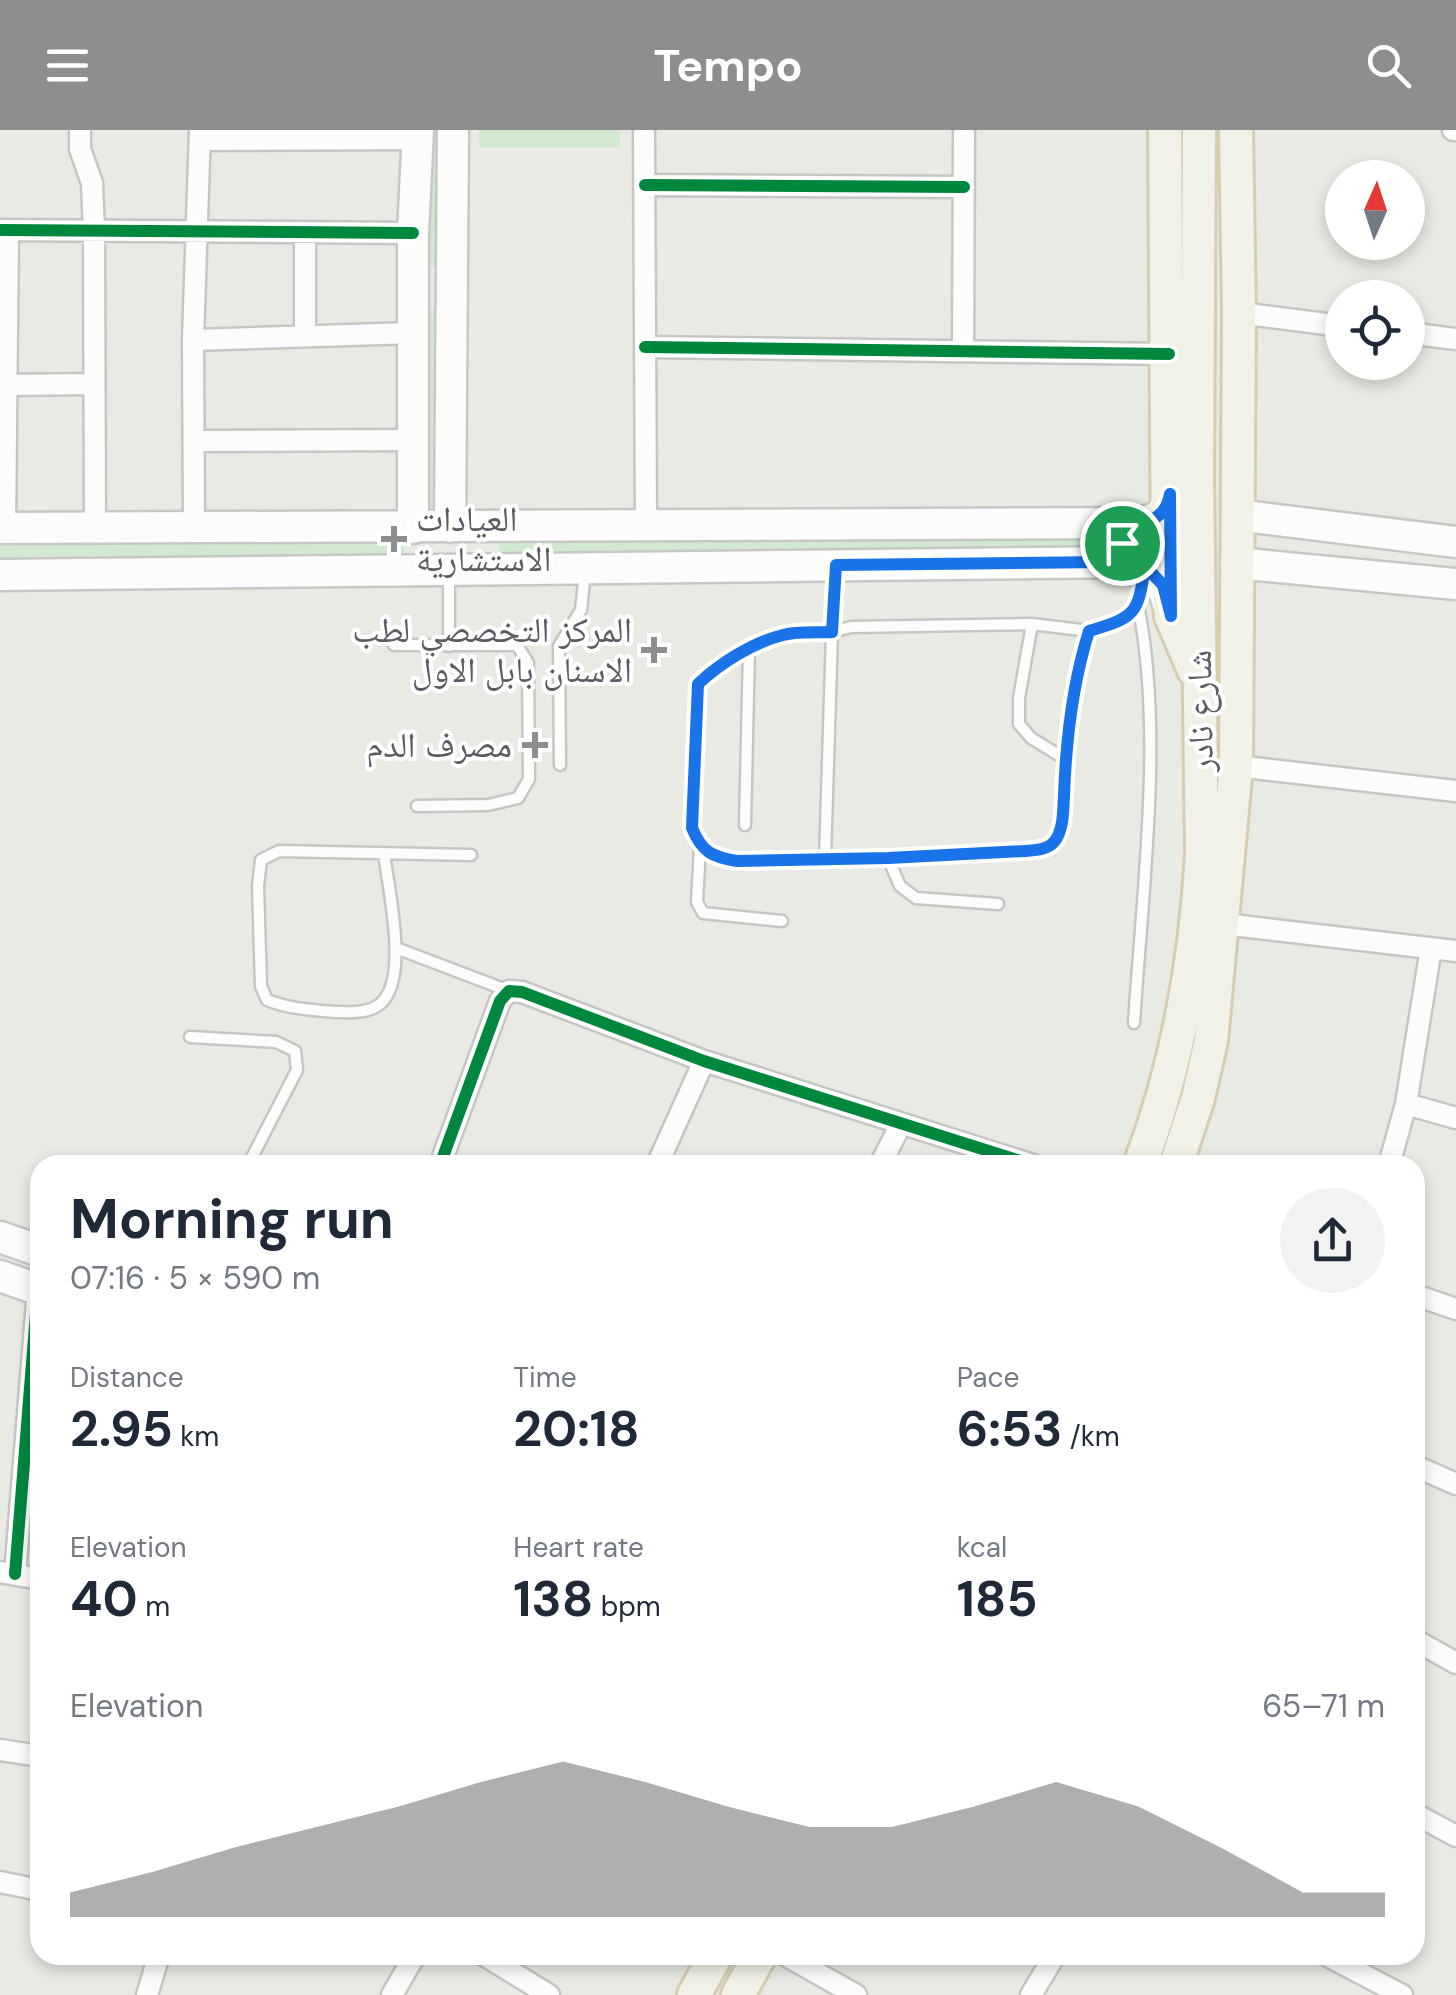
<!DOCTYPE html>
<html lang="en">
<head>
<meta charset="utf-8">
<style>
  :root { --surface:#fff; --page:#f2f2f3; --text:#1f2937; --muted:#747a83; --accent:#8c8e90 }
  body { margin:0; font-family:"DM Sans","Noto Naskh Arabic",sans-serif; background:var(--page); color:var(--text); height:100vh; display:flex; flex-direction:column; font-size:38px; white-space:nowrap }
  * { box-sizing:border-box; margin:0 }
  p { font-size:32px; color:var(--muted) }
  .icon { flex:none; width:55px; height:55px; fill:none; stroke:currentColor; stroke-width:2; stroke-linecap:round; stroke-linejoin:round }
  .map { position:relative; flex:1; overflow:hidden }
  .details { position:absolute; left:30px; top:1025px; width:1395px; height:810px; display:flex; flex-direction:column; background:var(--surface); border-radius:30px; box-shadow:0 5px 15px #0003 }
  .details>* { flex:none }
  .needle { width:65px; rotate:3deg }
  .buttons { position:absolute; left:1325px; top:30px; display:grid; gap:20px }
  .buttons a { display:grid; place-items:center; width:100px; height:100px; border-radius:50%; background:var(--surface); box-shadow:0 5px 15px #0003; font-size:50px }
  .pin { position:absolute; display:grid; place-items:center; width:85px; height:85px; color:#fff; margin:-42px; border:5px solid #fff; border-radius:50%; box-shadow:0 2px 10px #0007 }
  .round { display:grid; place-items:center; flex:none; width:105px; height:105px; border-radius:52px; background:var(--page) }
  .headline { display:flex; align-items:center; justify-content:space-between; height:170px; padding:0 40px }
  h1 { font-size:55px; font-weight:700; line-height:75px }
  .metrics { display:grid; grid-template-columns:repeat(3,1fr); gap:15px; height:170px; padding:10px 40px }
  .metrics div { display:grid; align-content:center }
  .metrics b { font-size:50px; font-weight:700 }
  .metrics small { font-size:28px; font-weight:400 }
  .metrics p { font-size:28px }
  .chart { height:280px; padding:20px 40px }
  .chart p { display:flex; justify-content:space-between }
  .chart svg { width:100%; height:180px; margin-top:10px; fill:var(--accent); opacity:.7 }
  header { display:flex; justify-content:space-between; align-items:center; height:130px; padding:0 40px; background:var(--accent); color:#fff; font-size:45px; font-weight:700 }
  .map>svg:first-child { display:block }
  .green { fill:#d0e9cf }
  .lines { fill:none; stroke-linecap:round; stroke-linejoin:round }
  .lane-casing { stroke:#c6c6c6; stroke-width:15 }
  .street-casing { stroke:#c6c6c6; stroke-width:25 }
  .secondary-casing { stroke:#c6c7c6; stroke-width:35 }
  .primary-casing { stroke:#d5ceaf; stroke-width:38 }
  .lane { stroke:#fcfcfb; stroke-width:10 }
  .street { stroke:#fcfcfb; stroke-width:20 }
  .secondary { stroke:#fcfcfb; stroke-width:30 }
  .primary { stroke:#f2f1e7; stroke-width:32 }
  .cycleway-casing { stroke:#fff; stroke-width:19 }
  .cycleway { stroke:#00873e; stroke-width:12 }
  .route-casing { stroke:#fff; stroke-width:20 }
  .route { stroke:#1a73e8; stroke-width:12 }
  .poi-dot { fill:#8c8e90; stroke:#fff; stroke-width:4 }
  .labels { text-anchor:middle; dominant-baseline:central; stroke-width:8; stroke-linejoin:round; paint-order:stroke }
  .poi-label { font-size:35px; fill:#595d63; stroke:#fff; text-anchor:end }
  .street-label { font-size:35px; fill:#595d63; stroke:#fff }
</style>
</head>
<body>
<header><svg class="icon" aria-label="menu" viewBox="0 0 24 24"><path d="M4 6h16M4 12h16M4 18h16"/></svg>Tempo<svg class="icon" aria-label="search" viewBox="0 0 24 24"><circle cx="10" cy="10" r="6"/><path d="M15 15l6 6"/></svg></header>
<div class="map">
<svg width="1456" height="1865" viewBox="0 0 1456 1865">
  <rect width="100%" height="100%" fill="#eaeae4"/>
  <path class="green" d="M427,0H444V137L427,136Z
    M479,0H620V17H479Z
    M423,179H443L442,381L424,382Z
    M1094,407L1095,427L499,428L497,408Z
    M0,408L404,409L405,428H0Z"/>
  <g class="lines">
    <defs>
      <path id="lane" d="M1032,494L1019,568V594L1031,608L1065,629
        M1089,501L1066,604L1063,690L1053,714L1044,719L1024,721L825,729L832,502L851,497L1032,494L1089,501L1127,489L1134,483L1138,475L1144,442
        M394,515H517L528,533L529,649L518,668L488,675L417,676
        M449,516V442
        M560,635L559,516L581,480L585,442
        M745,695L749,520
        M700,717L697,772L703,783L782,791
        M384,723C388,758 410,850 380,874C367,884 350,882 335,882C311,880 290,879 267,870L261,856L258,756L261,730L279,721L471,725
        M888,728L900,756L916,768L998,774
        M825,729C797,729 733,739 710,724C700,718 697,709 692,698L699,554L711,542L765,512L784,504L832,502L836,440
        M396,818L509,861
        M1134,893C1142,763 1164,602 1138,475
        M190,907L276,912L295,921L297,940L248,1035"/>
      <path id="street" d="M80,0V19L92,53L94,101L95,397
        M644,0L646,395
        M1453,0H1456
        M200,10L418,9
        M645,55L964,57
        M0,100L413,103
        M305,104V206
        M1239,183L1342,196
        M1408,203L1456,209
        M193,210L412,203
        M645,217L1169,224
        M963,220L964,0
        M6,255L94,254
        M194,311L413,310
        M194,396L193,210L200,0
        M5,398L8,100
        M1236,636L1456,661
        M1223,794L1456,821
        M1406,974L1456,988
        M440,1035L500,871L509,861L522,862L704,931L1033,1035
        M657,1035L704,931
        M880,1035L901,994
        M1389,1035L1406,974L1431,818
        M1415,1165L1456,1179
        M1415,1336L1456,1354
        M0,1442L40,1449
        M15,1444L38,1159
        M1415,1510L1456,1533
        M0,1620L40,1626
        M1415,1684L1456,1706
        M0,1752L40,1760
        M484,1825L549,1865
        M785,1825L856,1865
        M1326,1825L1402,1865
        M147,1865L159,1825
        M392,1865L415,1825
        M1031,1865L1055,1825"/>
      <path id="secondary" d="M1237,385L1456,412
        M450,397L453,0
        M0,398L1133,393C1155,391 1165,387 1170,364
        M413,398V103L418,0
        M1236,433L1456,454
        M0,445L1134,432C1156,439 1162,452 1168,474
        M0,1107L40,1121
        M0,1146L40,1160"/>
      <path id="primary" d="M1165,0L1168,448L1171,486L1194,540
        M1140,1035C1178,935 1196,830 1202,724L1197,345L1199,0
        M1176,1035L1198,968L1211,911L1236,636L1239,183L1236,0
        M694,1865L716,1825
        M738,1865L760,1825"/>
    </defs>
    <use href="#lane" class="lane-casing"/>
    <use href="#street" class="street-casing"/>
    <use href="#secondary" class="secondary-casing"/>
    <use href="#primary" class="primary-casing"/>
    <use href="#lane" class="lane"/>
    <use href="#street" class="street"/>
    <use href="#secondary" class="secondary"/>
    <use href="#primary" class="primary"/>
    <defs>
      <path id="cycleway" d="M645,55L964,57
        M0,100L413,103
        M645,217L1169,224
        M440,1035L500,871L509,861L522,862L704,931L1033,1035
        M15,1444L38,1159"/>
    </defs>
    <use href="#cycleway" class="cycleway-casing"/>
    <use href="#cycleway" class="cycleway"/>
  </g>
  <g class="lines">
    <defs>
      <path id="route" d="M1170,364L1171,486L1163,455L1145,436C1138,484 1136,487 1089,501C1072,555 1066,609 1064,666C1063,680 1064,700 1054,712C1047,720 1035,720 1024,721L888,728L737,731C712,727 702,722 692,698L698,554C720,533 754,512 783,505C798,501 817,503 832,502L836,435L1106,432L1118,425L1122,413L1113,396L1100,392C1131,392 1163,401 1170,364Z"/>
    </defs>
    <use href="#route" class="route-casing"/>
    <use href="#route" class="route"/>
  </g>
  <g class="poi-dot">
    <path d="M389 394h10v10h10v10h-10v10h-10v-10h-10v-10h10z"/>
    <path d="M649 505h10v10h10v10h-10v10h-10v-10h-10v-10h10z"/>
    <path d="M530 600h10v10h10v10h-10v10h-10v-10h-10v-10h10z"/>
  </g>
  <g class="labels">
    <g class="poi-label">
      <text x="416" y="389" text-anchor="start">العيادات<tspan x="416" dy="40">الاستشارية</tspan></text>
      <text x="632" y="500">المركز التخصصي لطب<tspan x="632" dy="40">الاسنان بابل الاول</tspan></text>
      <text x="512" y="615">مصرف الدم</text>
    </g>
    <g class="street-label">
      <text transform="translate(1200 581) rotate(-91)">شارع نادر</text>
    </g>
  </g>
</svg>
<div class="buttons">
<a><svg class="needle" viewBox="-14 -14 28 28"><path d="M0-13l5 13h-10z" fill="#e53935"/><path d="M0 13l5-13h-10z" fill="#747a83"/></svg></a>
<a><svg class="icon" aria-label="locate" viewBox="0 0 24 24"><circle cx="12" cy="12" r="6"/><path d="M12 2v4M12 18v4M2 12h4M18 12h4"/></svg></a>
</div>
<div class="pin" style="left:1122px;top:413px;background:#1e9e55"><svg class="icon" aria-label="arrive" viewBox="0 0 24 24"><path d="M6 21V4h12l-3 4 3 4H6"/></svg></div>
<section class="details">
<div class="headline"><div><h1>Morning run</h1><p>07:16 · 5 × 590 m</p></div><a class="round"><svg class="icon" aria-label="share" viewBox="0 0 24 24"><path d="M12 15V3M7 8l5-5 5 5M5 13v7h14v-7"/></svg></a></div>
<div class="metrics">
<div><p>Distance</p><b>2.95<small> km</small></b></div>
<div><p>Time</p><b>20:18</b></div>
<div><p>Pace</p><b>6:53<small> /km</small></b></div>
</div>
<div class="metrics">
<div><p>Elevation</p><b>40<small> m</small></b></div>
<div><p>Heart rate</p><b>138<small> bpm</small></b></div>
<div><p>kcal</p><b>185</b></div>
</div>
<div class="chart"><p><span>Elevation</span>65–71 m</p>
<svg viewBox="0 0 160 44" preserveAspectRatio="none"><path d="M0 44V38L10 33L20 27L30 22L40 17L50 11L60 6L70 11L80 17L90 22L100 22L110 17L120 11L130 17L140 27L150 38L160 38V44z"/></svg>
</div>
</section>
</div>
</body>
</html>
